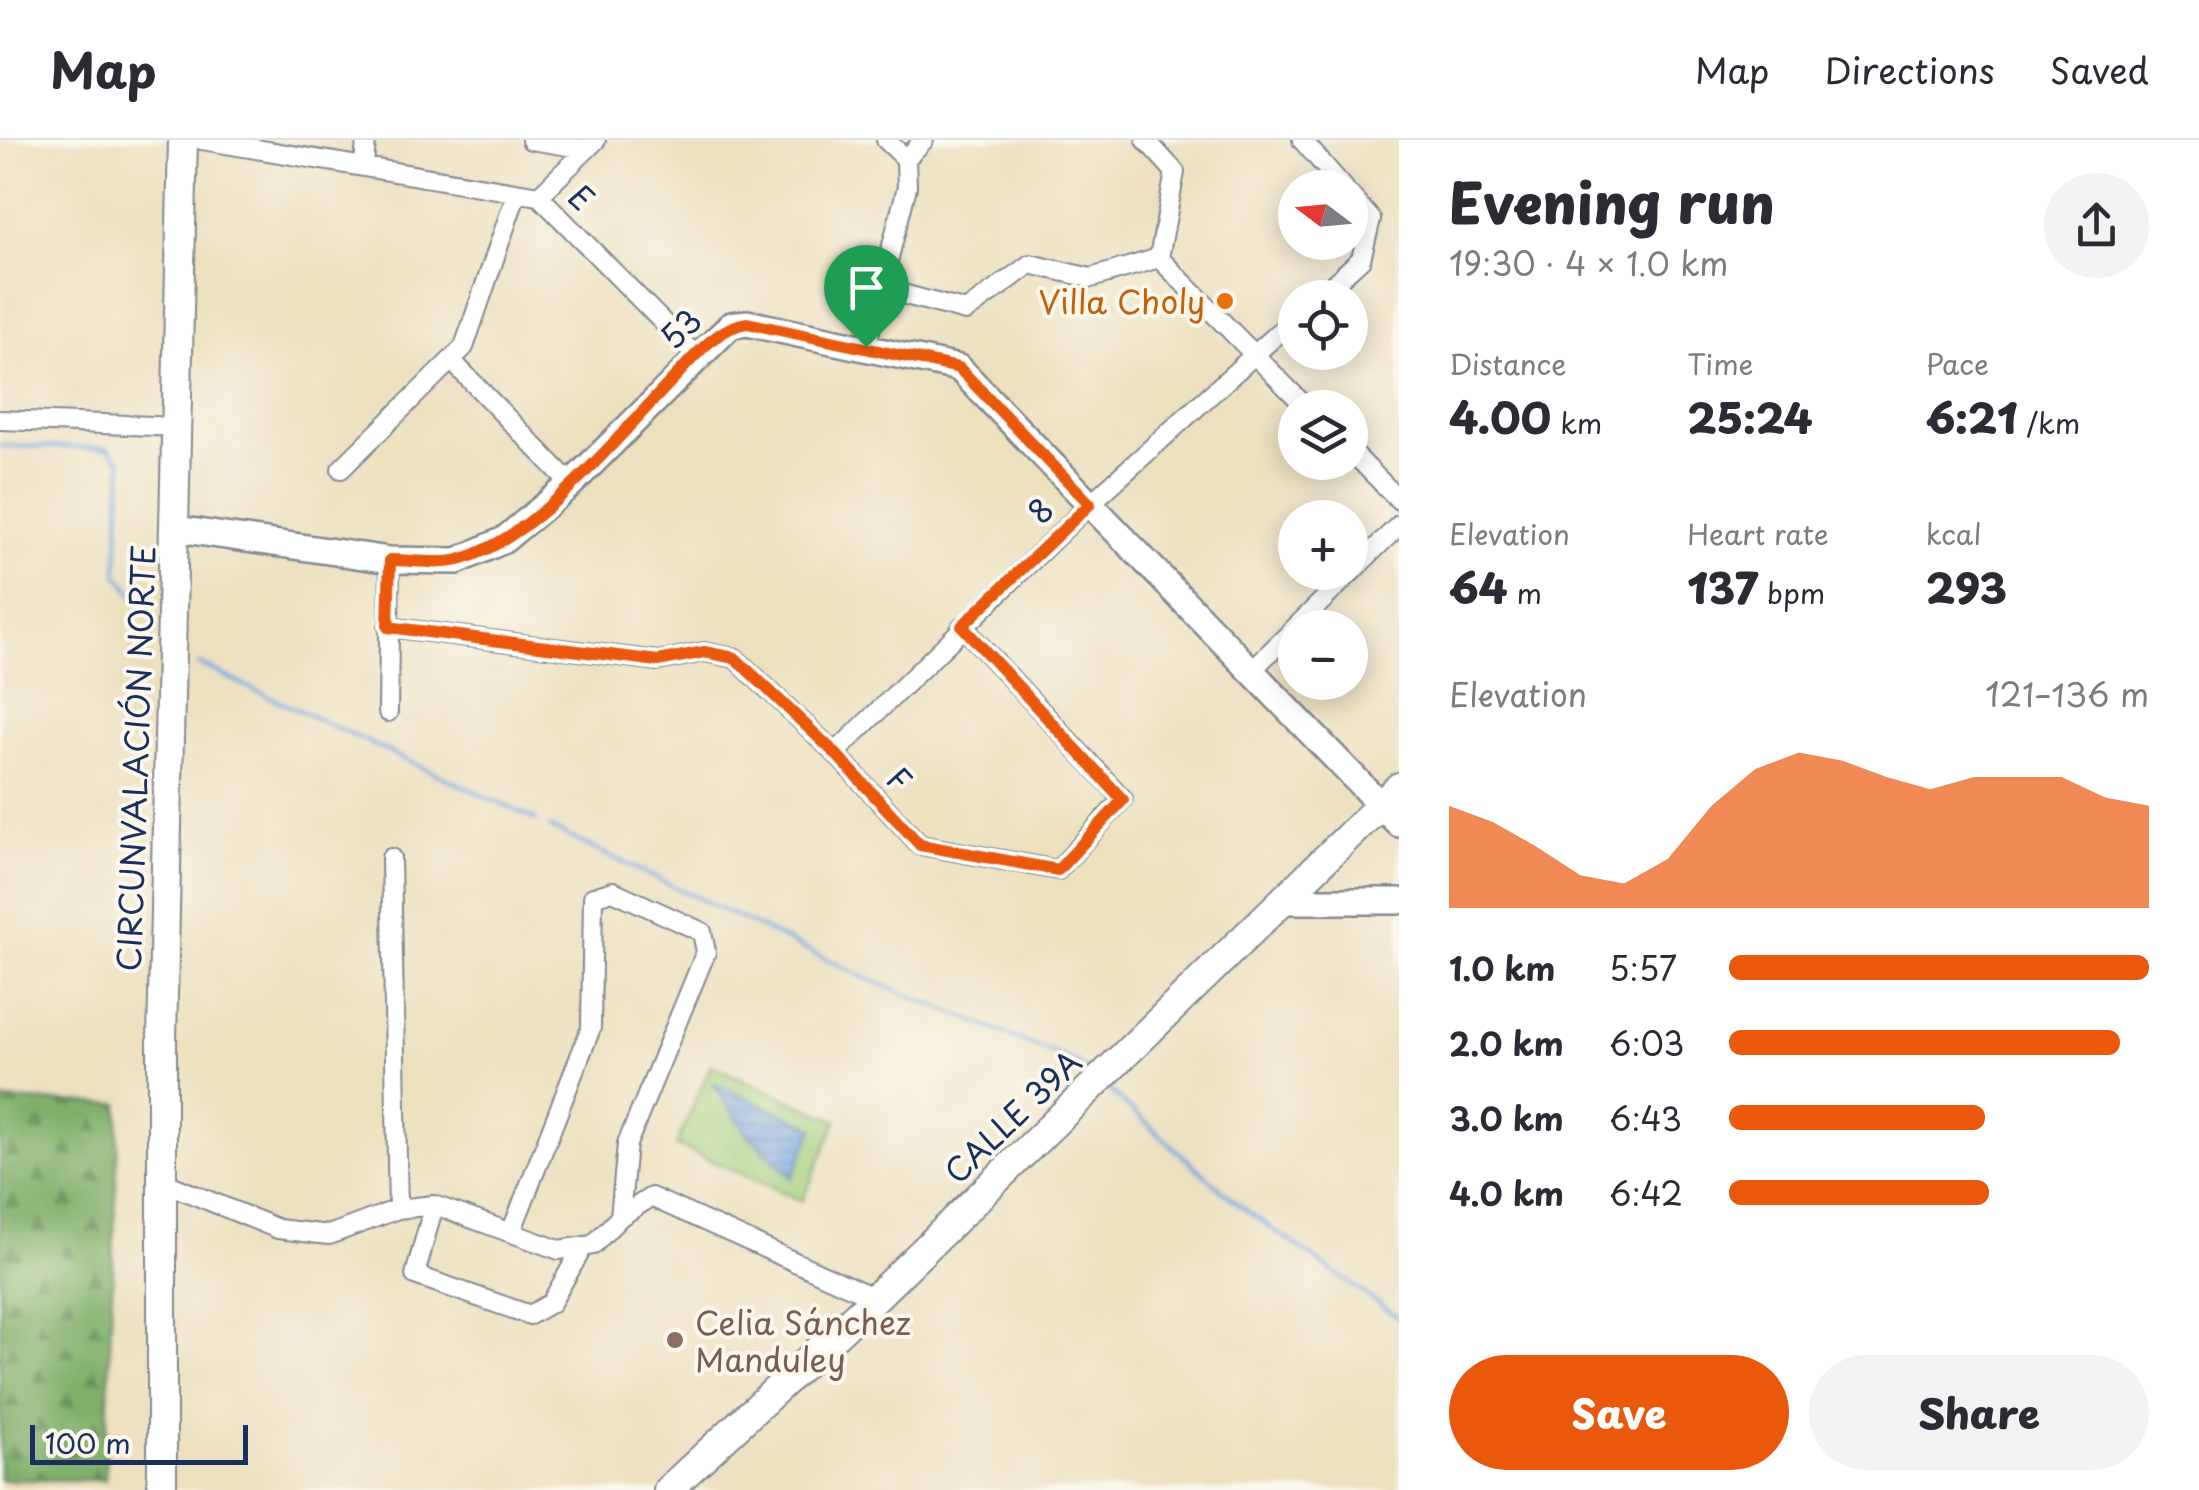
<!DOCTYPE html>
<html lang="en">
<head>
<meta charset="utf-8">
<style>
  :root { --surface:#fff; --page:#f2f2f3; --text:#2b2b33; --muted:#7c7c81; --line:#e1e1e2; --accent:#ea580c }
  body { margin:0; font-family:"Playpen Sans",sans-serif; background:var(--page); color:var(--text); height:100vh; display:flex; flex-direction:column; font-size:38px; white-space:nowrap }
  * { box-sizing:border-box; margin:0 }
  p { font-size:32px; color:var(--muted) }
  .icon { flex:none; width:55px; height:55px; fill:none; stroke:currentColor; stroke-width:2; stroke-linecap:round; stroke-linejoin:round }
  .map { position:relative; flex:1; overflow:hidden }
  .side { display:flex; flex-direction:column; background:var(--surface); width:800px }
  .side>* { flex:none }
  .needle { width:65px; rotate:286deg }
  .controls { position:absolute; left:1278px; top:30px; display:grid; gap:20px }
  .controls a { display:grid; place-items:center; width:90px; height:90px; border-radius:50%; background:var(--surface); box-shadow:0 5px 25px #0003; font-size:50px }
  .scale { position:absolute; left:30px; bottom:25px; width:218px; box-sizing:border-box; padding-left:10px; border:5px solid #1b2f5e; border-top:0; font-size:28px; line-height:35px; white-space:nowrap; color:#1b2f5e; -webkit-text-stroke:8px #fbf7ec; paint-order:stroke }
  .pin { position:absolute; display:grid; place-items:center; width:85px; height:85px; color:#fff; margin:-102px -42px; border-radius:50% 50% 50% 0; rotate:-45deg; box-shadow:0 0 10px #0007 }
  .pin .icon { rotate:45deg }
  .round { display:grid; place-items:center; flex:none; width:105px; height:105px; border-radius:52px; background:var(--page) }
  .overview { display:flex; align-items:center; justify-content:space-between; height:170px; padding:0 50px }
  h1 { font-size:55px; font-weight:800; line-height:75px }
  .figures { display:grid; grid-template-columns:repeat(3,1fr); gap:15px; height:170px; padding:10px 50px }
  .figures div { display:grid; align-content:center }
  .figures b { font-size:42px; font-weight:800 }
  .figures small { font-size:28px; font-weight:400 }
  .figures p { font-size:28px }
  .chart { height:280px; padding:20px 50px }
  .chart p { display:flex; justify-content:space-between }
  .chart svg { width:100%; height:180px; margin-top:10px; fill:var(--accent); opacity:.7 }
  .action { display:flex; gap:20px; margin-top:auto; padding:20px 50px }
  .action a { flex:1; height:115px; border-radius:60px; background:var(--accent); color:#fff; font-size:40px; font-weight:800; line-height:115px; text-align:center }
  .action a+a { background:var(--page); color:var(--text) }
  ul { padding:0 50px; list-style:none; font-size:32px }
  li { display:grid; grid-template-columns:160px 120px 1fr; align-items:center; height:75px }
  li i { height:25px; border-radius:12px; background:var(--accent) }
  header { display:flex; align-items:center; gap:60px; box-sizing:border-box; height:140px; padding:0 50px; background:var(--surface); border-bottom:2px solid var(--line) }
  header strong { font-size:48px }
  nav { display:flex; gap:55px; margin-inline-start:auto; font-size:35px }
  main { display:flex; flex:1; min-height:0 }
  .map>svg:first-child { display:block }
  .forest { fill:url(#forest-firs); stroke:#4e7064; stroke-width:2.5 }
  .garden { fill:#a1cd7a; stroke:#5e7e6c; stroke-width:2.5 }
  .water { fill:url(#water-rules); stroke:#486a9e; stroke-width:2.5 }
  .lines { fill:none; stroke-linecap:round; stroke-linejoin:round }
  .stream { stroke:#75a5df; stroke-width:4 }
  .street-casing { stroke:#84888e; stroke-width:22 }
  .secondary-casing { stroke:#84888e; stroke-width:30 }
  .primary-casing { stroke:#84888e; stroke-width:32 }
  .street { stroke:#fff; stroke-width:18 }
  .secondary { stroke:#fff; stroke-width:25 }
  .primary { stroke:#fff; stroke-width:28 }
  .route-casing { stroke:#fff; stroke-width:20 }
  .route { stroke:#ea580c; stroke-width:12 }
  .food-dot { fill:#e8710a; stroke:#fbf7ec; stroke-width:4 }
  .education-dot { fill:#8d6e63; stroke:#fbf7ec; stroke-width:4 }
  .labels { text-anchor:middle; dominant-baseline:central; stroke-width:8; stroke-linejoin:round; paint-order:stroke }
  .street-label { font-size:32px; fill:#1b2f5e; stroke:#fbf7ec }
  .food-label { font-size:32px; fill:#c56008; stroke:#fbf7ec; text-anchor:end }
  .education-label { font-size:32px; fill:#785e54; stroke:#fbf7ec; text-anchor:start }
</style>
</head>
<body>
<header>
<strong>Map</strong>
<nav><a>Map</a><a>Directions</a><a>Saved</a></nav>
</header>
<main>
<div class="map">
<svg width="1399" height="1350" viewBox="0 0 1399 1350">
  <defs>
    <pattern id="forest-firs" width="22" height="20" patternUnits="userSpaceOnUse" patternTransform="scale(2.5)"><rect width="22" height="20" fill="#80b06a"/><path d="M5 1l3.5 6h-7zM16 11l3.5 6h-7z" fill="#68905a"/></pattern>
    <pattern id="water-rules" width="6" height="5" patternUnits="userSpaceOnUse" patternTransform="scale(2.5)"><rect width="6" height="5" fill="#75a5df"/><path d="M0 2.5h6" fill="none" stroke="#5f87b8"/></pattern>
  </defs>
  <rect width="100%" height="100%" fill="#fbf7ec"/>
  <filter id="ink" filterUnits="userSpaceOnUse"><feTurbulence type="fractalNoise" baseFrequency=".01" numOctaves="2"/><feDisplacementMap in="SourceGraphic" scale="20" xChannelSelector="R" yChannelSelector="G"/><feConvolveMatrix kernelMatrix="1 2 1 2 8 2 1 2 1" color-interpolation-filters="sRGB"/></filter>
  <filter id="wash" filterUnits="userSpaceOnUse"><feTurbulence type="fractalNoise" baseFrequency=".0048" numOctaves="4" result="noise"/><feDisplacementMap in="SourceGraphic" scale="40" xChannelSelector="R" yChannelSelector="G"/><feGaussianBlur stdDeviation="2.25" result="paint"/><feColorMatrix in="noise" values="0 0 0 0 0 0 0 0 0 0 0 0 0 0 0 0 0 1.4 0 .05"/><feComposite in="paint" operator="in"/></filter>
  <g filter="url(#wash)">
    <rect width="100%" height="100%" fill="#ede0bf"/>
    <path class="forest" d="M0,960L119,964L105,1340H0Z"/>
    <path class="garden" d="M711,925L837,981L802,1061L676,1005Z"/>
    <path class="water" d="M713,943L814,988L792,1038L747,993Z"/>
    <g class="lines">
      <path class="stream" d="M0,306L108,308L122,322L117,434L142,465
        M199,524L536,680
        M549,687L870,840L1076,922L1089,933
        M1109,950L1240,1066L1399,1178"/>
    </g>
  </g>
  <g filter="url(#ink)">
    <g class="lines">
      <defs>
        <path id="street" d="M202,0L539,56L696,216
          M531,0L587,9
          M1146,0L1175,32L1159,118
          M1302,0L1344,48
          M906,19L924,0
          M364,26L366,0
          M539,56L596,0
          M1159,118L1307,268
          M880,148L966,171L1030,124L1091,138L1159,118
          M1318,158L1361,119L1371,79L1350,55
          M866,207L907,47L906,19L886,0
          M451,220L571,344
          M0,280L179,287
          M1350,310L1399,360
          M341,329L464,207L516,55
          M388,487L658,521L704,512L735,518L835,613L920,705L1058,730L1123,659L962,486
          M1253,529L1399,385
          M388,572L390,420
          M835,613L1090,364L1295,178
          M391,718L398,1069
          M163,1042L278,1089L329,1095L398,1069L434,1065L559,1110L593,1105L620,1077L651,1057L875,1158
          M434,1065L415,1135L530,1175L551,1163L583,1107
          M512,1090L591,888L593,757L613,751L702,792L706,812L627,1004L620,1077"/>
        <path id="secondary" d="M177,389L390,420L457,421L504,400L571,344L731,185L747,183L959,228L1399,684
          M1283,761H1399"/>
        <path id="primary" d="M162,1350V899L183,0
          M668,1350L875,1158L1399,647"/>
      </defs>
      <use href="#street" class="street-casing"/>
      <use href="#secondary" class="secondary-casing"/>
      <use href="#primary" class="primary-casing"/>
      <use href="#street" class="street"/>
      <use href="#secondary" class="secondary"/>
      <use href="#primary" class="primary"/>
    </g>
  </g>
  <g class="lines" filter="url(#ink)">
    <defs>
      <path id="route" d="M747,183L959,228L1090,364L962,486L1123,660L1058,730L920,705L835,613L735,518L704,512L658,521L388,487L390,420C411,420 439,425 459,420C539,397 618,296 675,237C695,216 718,187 747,183Z"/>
    </defs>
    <use href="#route" class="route-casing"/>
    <use href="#route" class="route"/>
  </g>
  <circle class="food-dot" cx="1225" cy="161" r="10"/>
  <circle class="education-dot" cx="675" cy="1200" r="10"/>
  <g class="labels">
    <g class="street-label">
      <text transform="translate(582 57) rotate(45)">E</text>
      <text transform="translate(680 188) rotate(-43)">53</text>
      <text transform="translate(1040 370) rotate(-44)">8</text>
      <text transform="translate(135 618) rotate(-88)">CIRCUNVALACIÓN NORTE</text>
      <text transform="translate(900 639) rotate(47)">F</text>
      <text transform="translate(1012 976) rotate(-44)">CALLE 39A</text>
    </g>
    <g class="food-label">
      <text x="1205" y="161">Villa Choly</text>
    </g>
    <g class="education-label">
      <text x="695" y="1182">Celia Sánchez<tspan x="695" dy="37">Manduley</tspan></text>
    </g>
  </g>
</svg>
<div class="controls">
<a><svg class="needle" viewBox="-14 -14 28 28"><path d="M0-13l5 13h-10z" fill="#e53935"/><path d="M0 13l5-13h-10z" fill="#7c7c81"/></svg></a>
<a><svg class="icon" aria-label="locate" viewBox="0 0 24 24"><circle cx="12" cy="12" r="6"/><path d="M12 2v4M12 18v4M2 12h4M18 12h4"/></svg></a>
<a><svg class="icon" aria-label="layers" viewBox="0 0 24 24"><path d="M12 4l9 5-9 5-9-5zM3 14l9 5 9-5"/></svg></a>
<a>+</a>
<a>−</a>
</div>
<div class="scale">100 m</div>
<div class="pin" style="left:866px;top:207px;background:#1e9e55"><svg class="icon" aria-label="arrive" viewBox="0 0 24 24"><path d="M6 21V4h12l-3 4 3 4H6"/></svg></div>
</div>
<section class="side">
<div class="overview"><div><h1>Evening run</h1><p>19:30 · 4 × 1.0 km</p></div><a class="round"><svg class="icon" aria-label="share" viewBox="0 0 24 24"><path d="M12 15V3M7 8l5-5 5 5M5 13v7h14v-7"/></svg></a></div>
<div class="figures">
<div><p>Distance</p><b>4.00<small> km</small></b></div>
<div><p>Time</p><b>25:24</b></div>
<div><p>Pace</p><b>6:21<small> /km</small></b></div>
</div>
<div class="figures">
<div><p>Elevation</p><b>64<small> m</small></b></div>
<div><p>Heart rate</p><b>137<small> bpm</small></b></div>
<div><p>kcal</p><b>293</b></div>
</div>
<div class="chart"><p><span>Elevation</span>121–136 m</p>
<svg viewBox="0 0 160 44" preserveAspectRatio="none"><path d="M0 44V19L10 23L20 29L30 36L40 38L50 32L60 19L70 10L80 6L90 8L100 12L110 15L120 12L130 12L140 12L150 17L160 19V44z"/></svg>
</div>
<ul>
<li><b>1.0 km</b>5:57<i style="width:100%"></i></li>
<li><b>2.0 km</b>6:03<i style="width:93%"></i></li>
<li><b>3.0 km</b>6:43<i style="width:61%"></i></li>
<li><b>4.0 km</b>6:42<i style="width:62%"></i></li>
</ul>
<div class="action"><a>Save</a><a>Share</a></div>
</section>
</main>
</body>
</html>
